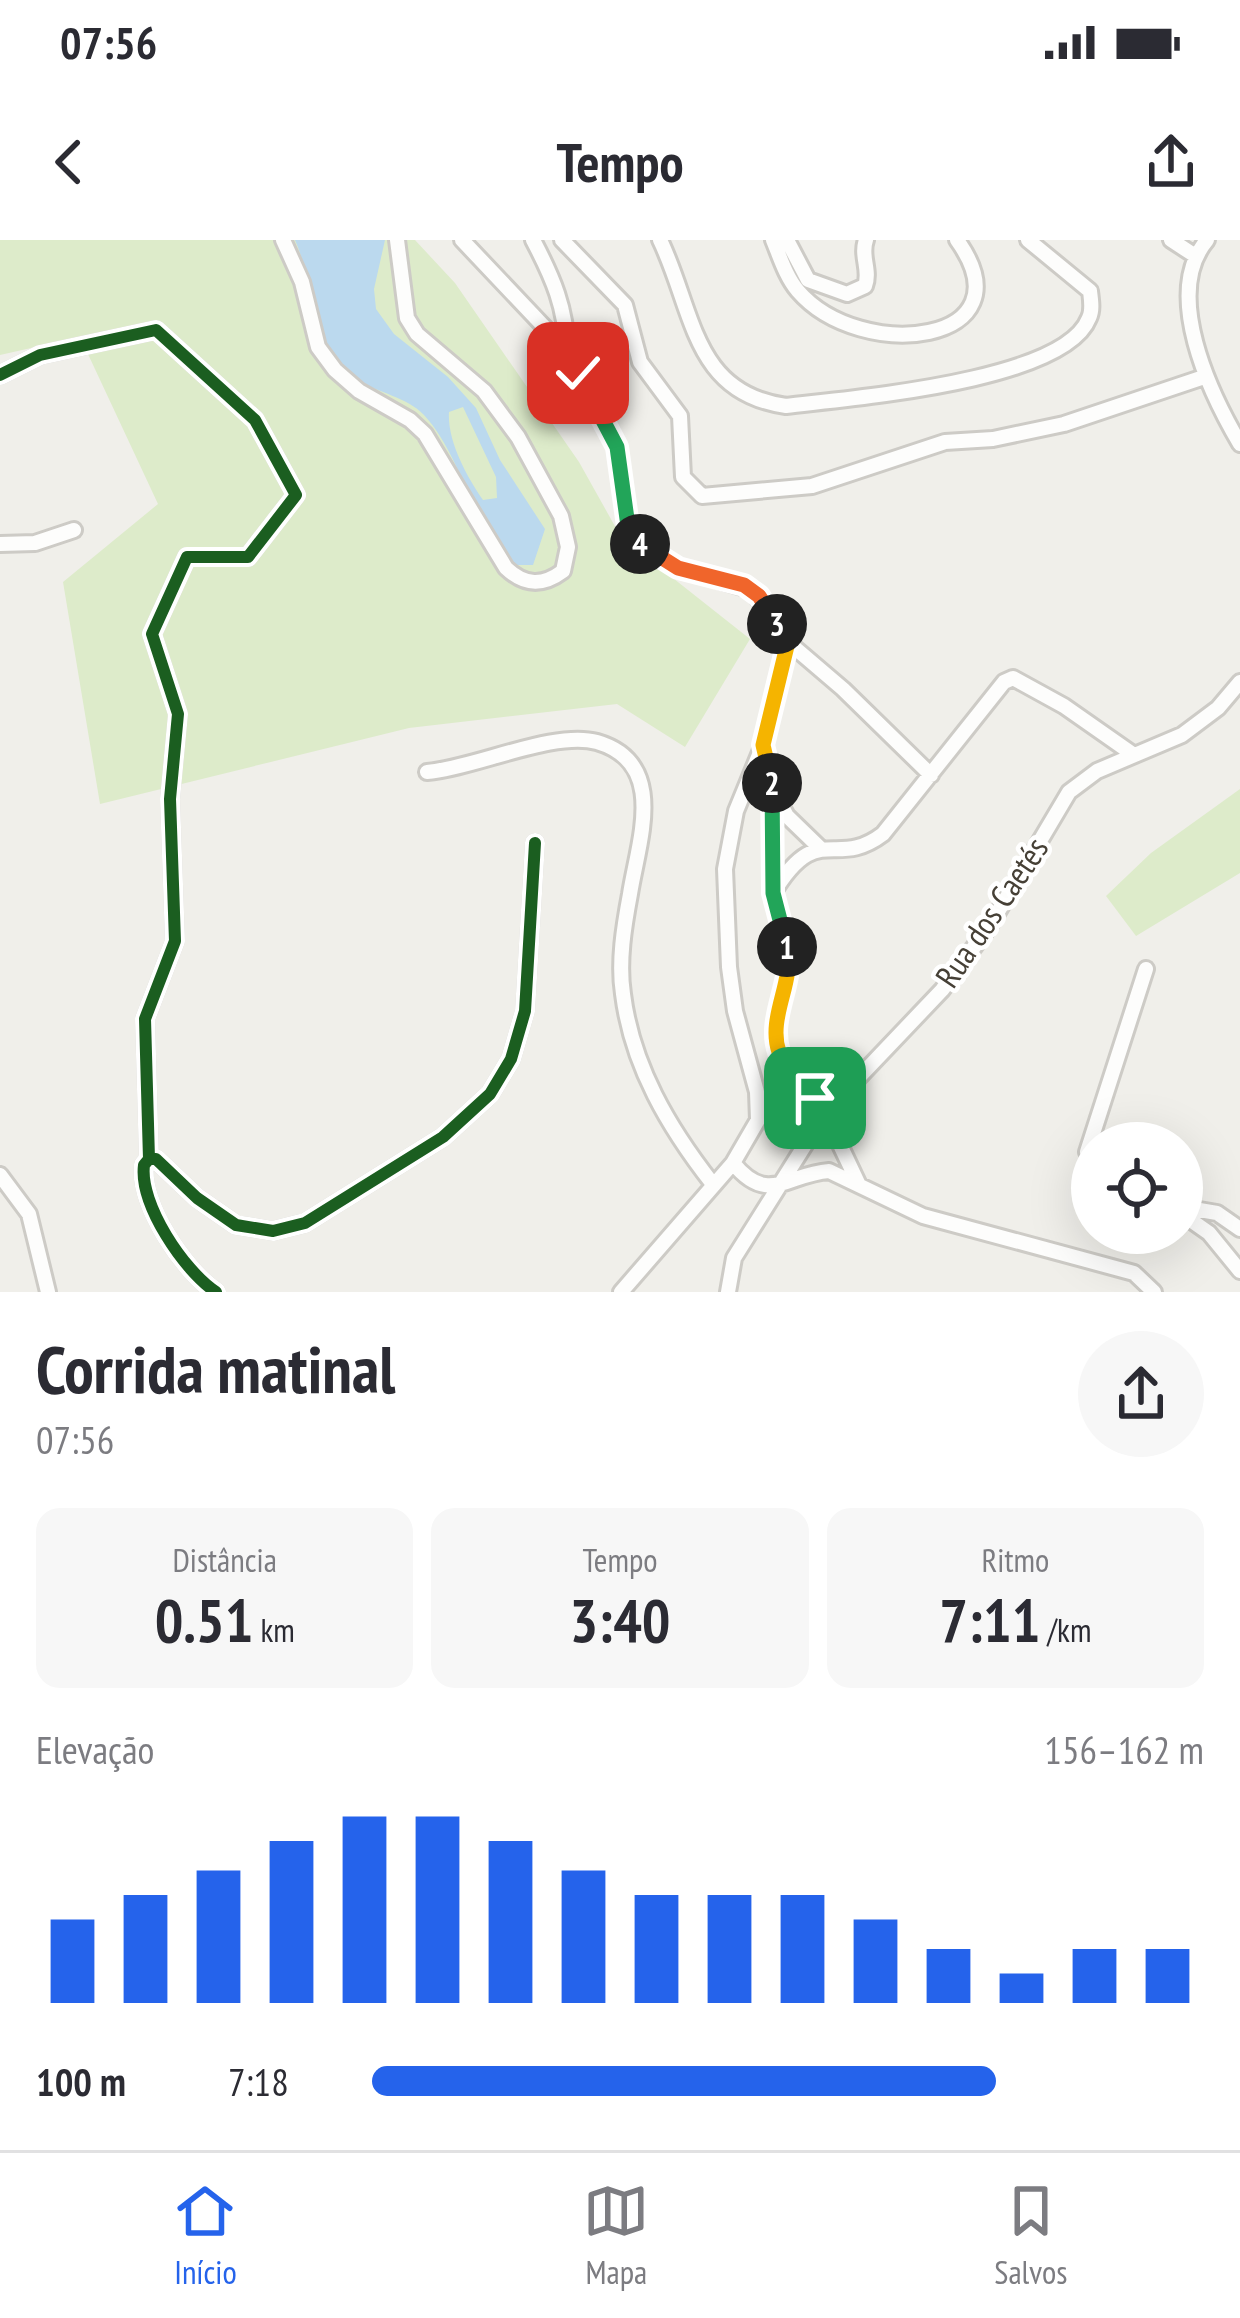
<!DOCTYPE html>
<html lang="pt">
<head>
<meta charset="utf-8">
<style>
  :root { --surface:#fff; --page:#f7f7f7; --text:#2b2b33; --muted:#7c7c81; --line:#e1e1e2; --accent:#2563eb }
  body { margin:0; font-family:"PT Sans Narrow",sans-serif; background:var(--page); color:var(--text); height:100vh; display:flex; flex-direction:column; font-size:45px; white-space:nowrap }
  * { box-sizing:border-box; margin:0 }
  p { font-size:39px; color:var(--muted) }
  .icon { flex:none; width:66px; height:66px; fill:none; stroke:currentColor; stroke-width:2; stroke-linecap:round; stroke-linejoin:round }
  .map { position:relative; height:1052px; overflow:hidden }
  .details { display:flex; flex-direction:column; background:var(--surface); flex:1 }
  .details>* { flex:none }
  .tools { position:absolute; left:1071px; top:882px; display:grid; gap:24px }
  .tools a { display:grid; place-items:center; width:132px; height:132px; border-radius:50%; background:var(--surface); box-shadow:0 12px 48px #0002; font-size:60px }
  .pin { position:absolute; display:grid; place-items:center; width:102px; height:102px; color:#fff; margin:-51px; border-radius:24px; box-shadow:0 6px 18px #0006 }
  .km { position:absolute; width:60px; height:60px; margin:-30px; border-radius:50%; background:#222; color:#fff; font-size:33px; line-height:60px; text-align:center }
  .round { display:grid; place-items:center; flex:none; width:126px; height:126px; border-radius:63px; background:var(--page) }
  .headline { display:flex; align-items:center; justify-content:space-between; height:204px; padding:0 36px }
  h1 { font-size:66px; font-weight:700; line-height:90px }
  .stats { display:grid; grid-template-columns:repeat(3,1fr); gap:18px; height:204px; padding:12px 36px }
  .stats div { display:grid; align-content:center; border-radius:24px; background:var(--page); text-align:center }
  .stats b { font-size:60px; font-weight:700 }
  .stats small { font-size:33px; font-weight:400 }
  .stats p { font-size:33px }
  .chart { height:336px; padding:24px 36px }
  .chart p { display:flex; justify-content:space-between }
  .chart svg { width:100%; height:216px; margin-top:12px; stroke:var(--accent); stroke-width:6 }
  ul { padding:0 36px; list-style:none; font-size:39px }
  li { display:grid; grid-template-columns:192px 144px 1fr; align-items:center; height:90px }
  li i { height:30px; border-radius:15px; background:var(--accent) }
  .status { display:flex; justify-content:space-between; align-items:center; height:84px; padding:0 60px; background:var(--surface); direction:ltr }
  .status svg { height:33px; fill:currentColor }
  header { display:flex; justify-content:space-between; align-items:center; height:156px; padding:0 36px; background:var(--surface); font-size:54px; font-weight:700 }
  .tabs { display:flex; justify-content:space-around; align-items:center; height:168px; border-top:3px solid var(--line); background:var(--surface); font-size:33px; color:var(--muted) }
  .tabs a { display:grid; justify-items:center; gap:6px }
  .tabs .selected { color:var(--accent) }
  .map>svg:first-child { display:block }
  .green { fill:#ddebca }
  .water { fill:#bbd9ee; fill-rule:evenodd }
  .lines { fill:none; stroke-linecap:round; stroke-linejoin:round }
  .minor-casing { stroke:#cdcbc6; stroke-width:20 }
  .minor { stroke:#fdfdfc; stroke-width:14 }
  .cycleway-casing { stroke:#fff; stroke-width:20 }
  .cycleway { stroke:#1b5e20; stroke-width:12 }
  .split-1-casing { stroke:#fff; stroke-width:24 }
  .split-2-casing { stroke:#fff; stroke-width:24 }
  .split-3-casing { stroke:#fff; stroke-width:24 }
  .split-4-casing { stroke:#fff; stroke-width:24 }
  .split-5-casing { stroke:#fff; stroke-width:24 }
  .split-1 { stroke:#f5b400; stroke-width:15 }
  .split-2 { stroke:#22a559; stroke-width:15 }
  .split-3 { stroke:#f5b400; stroke-width:15 }
  .split-4 { stroke:#f0652b; stroke-width:15 }
  .split-5 { stroke:#22a559; stroke-width:15 }
  .labels { text-anchor:middle; dominant-baseline:central; stroke-width:9; stroke-linejoin:round; paint-order:stroke }
  .street-label { font-size:33px; fill:#464036; stroke:#fff }
</style>
</head>
<body>
<div class="status"><b>07:56</b><svg viewBox="0 0 49 12"><path d="M0 12V9h3v3zM5 12V6h3v6zM10 12V3h3v9zM15 12V0h3v12zM26 1h20v11H26zM47 4h2v5h-2z"/></svg></div>
<header><svg class="icon" aria-label="back" viewBox="0 0 24 24"><path d="M15 5l-7 7 7 7"/></svg>Tempo<svg class="icon" aria-label="share" viewBox="0 0 24 24"><path d="M12 15V3M7 8l5-5 5 5M5 13v7h14v-7"/></svg></header>
<div class="map">
<svg width="1240" height="1052" viewBox="0 0 1240 1052">
  <rect width="100%" height="100%" fill="#f0efea"/>
  <path class="green" d="M0,0H415L455,43L579,222L621,297L750,399L685,507L617,464L409,488L100,564L63,342L158,264L80,97L0,115Z
    M1240,549V633L1136,696L1106,656L1151,613Z"/>
  <path class="water" d="M295,0H385L374,49L376,69L394,94L448,137L476,168L500,220L545,289L533,325H514C470,282 462,216 424,175C407,157 378,153 358,140C312,111 315,46 295,0ZM463,167L496,237L497,258L483,260C467,237 447,201 449,172Z"/>
  <g class="lines">
    <defs>
      <path id="minor" d="M283,0L302,42L318,107L335,130L359,151L410,180L425,194L506,328C525,346 543,346 563,331L568,307L561,276L518,197L484,151L417,94L407,78L397,0
        M462,0L567,111L617,207L628,286L637,302L655,317L678,328L752,350L788,402L843,449L931,535
        M533,0C553,38 566,68 567,111
        M562,0L625,65L640,122L680,176L683,237L702,256L812,246L945,202L993,199L1064,184L1204,137
        M660,0C694,70 692,153 786,166C850,158 1064,142 1089,78C1093,70 1091,60 1090,51L1028,0
        M773,0C780,17 786,37 798,51C861,124 1032,104 957,0
        M787,0L808,40L847,54L865,46C871,30 860,16 866,0
        M1171,0L1194,15
        M1207,0C1162,53 1210,153 1240,204
        M0,135L40,115L156,90L255,180L296,255L248,317H187L152,394L178,474L170,559L175,701L145,779L149,919
        M0,304L35,303L74,290
        M763,505L773,549V653L789,715L777,785L778,809L787,827L825,873L859,945
        M427,532C475,528 554,490 597,502C669,523 638,602 630,654C624,686 618,722 623,754C632,826 669,888 712,943
        M775,554L787,576L820,608
        M773,653C819,578 834,631 883,594L1004,442L1013,438L1064,466L1134,515
        M733,923C768,966 787,934 829,931L923,976L1134,1033L1154,1052
        M1092,924L1087,912L1146,729
        M0,935L29,974L48,1052
        M1182,967L1217,973L1240,989
        M1182,974L1209,993L1240,1031
        M216,1052C184,1031 139,964 144,925L149,919H156L197,958L236,985L273,991L305,983L443,897L490,854L511,819L525,771L535,603
        M621,1052L733,923L758,880L757,852L735,771L729,727L725,629L736,571L763,505L788,402
        M728,1052L734,1018L825,873L942,750L989,687L1069,552L1097,531L1182,495L1218,468L1240,442"/>
    </defs>
    <use href="#minor" class="minor-casing"/>
    <use href="#minor" class="minor"/>
    <defs>
      <path id="cycleway" d="M0,135L40,115L156,90L255,180L296,255L248,317H187L152,394L178,474L170,559L175,701L145,779L149,919
        M216,1052C184,1031 139,964 144,925L149,919H156L197,958L236,985L273,991L305,983L443,897L490,854L511,819L525,771L535,603"/>
    </defs>
    <use href="#cycleway" class="cycleway-casing"/>
    <use href="#cycleway" class="cycleway"/>
  </g>
  <g class="lines">
    <defs>
      <path id="split-1" d="M787,707C795,742 767,777 779,812C786,830 803,844 815,858"/>
      <path id="split-2" d="M772,543L773,653L787,707"/>
      <path id="split-3" d="M772,543L763,505L788,402L777,384"/>
      <path id="split-4" d="M640,304L678,328L744,345L759,356L777,384"/>
      <path id="split-5" d="M578,133L617,207L628,286L640,304"/>
    </defs>
    <use href="#split-1" class="split-1-casing"/>
    <use href="#split-2" class="split-2-casing"/>
    <use href="#split-3" class="split-3-casing"/>
    <use href="#split-4" class="split-4-casing"/>
    <use href="#split-5" class="split-5-casing"/>
    <use href="#split-1" class="split-1"/>
    <use href="#split-2" class="split-2"/>
    <use href="#split-3" class="split-3"/>
    <use href="#split-4" class="split-4"/>
    <use href="#split-5" class="split-5"/>
  </g>
  <g class="labels">
    <g class="street-label">
      <text transform="translate(991 672) rotate(-56)">Rua dos Caetés</text>
    </g>
  </g>
</svg>
<div class="tools">
<a><svg class="icon" aria-label="locate" viewBox="0 0 24 24"><circle cx="12" cy="12" r="6"/><path d="M12 2v4M12 18v4M2 12h4M18 12h4"/></svg></a>
</div>
<div class="pin" style="left:815px;top:858px;background:#1e9e55"><svg class="icon" aria-label="arrive" viewBox="0 0 24 24"><path d="M6 21V4h12l-3 4 3 4H6"/></svg></div>
<div class="pin" style="left:578px;top:133px;background:#d93025"><svg class="icon" aria-label="check" viewBox="0 0 24 24"><path d="M5 12l5 5 9-10"/></svg></div>
<b class="km" style="left:787px;top:707px">1</b>
<b class="km" style="left:772px;top:543px">2</b>
<b class="km" style="left:777px;top:384px">3</b>
<b class="km" style="left:640px;top:304px">4</b>
</div>
<section class="details">
<div class="headline"><div><h1>Corrida matinal</h1><p>07:56</p></div><a class="round"><svg class="icon" aria-label="share" viewBox="0 0 24 24"><path d="M12 15V3M7 8l5-5 5 5M5 13v7h14v-7"/></svg></a></div>
<div class="stats">
<div><p>Distância</p><b>0.51<small> km</small></b></div>
<div><p>Tempo</p><b>3:40</b></div>
<div><p>Ritmo</p><b>7:11<small> /km</small></b></div>
</div>
<div class="chart"><p><span>Elevação</span>156–162 m</p>
<svg viewBox="0 0 160 44" preserveAspectRatio="none"><path d="M5 44V27M15 44V22M25 44V17M35 44V11M45 44V6M55 44V6M65 44V11M75 44V17M85 44V22M95 44V22M105 44V22M115 44V27M125 44V33M135 44V38M145 44V33M155 44V33"/></svg>
</div>
<ul>
<li><b>100 m</b>7:18<i style="width:75%"></i></li>
</ul>
</section>
<nav class="tabs">
<a class="selected"><svg class="icon" aria-label="home" viewBox="0 0 24 24"><path d="M3 11l9-7 9 7M6 9v11h12V9"/></svg>Início</a>
<a><svg class="icon" aria-label="map" viewBox="0 0 24 24"><path d="M3 6l6-2 6 2 6-2v14l-6 2-6-2-6 2zM9 4v14M15 6v14"/></svg>Mapa</a>
<a><svg class="icon" aria-label="saved" viewBox="0 0 24 24"><path d="M7 4h10v16l-5-4-5 4z"/></svg>Salvos</a>
</nav>
</body>
</html>
